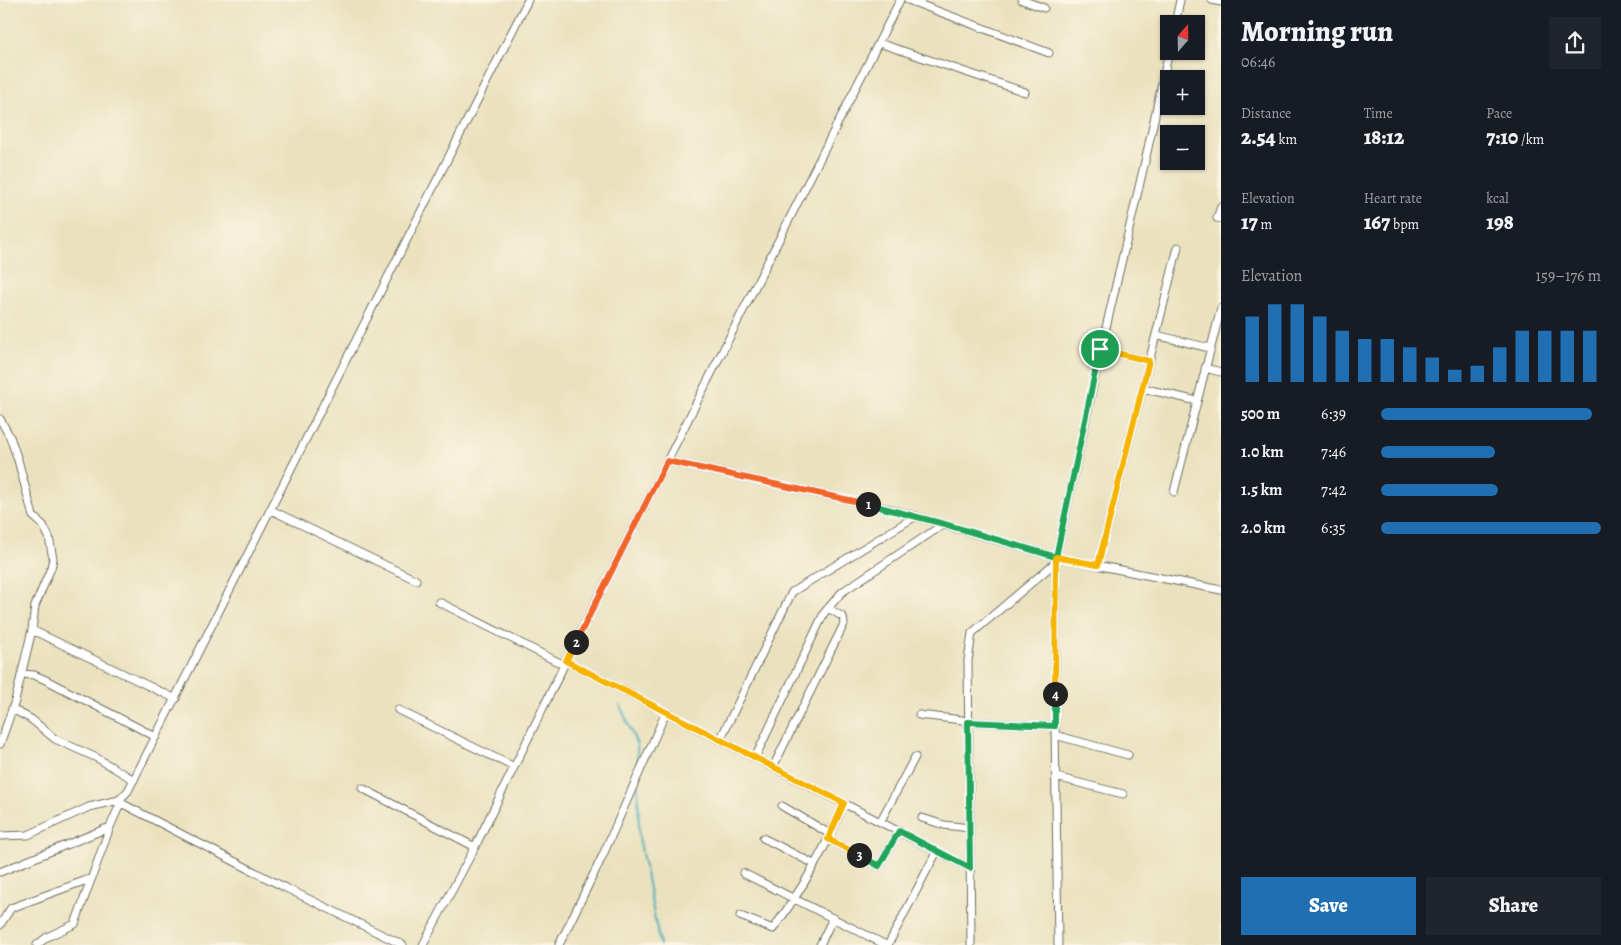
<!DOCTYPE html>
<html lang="en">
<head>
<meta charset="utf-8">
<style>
  :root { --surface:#171b24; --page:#20242c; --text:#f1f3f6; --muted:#9ea1a6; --accent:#1f6fb2 }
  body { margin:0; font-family:Alegreya,serif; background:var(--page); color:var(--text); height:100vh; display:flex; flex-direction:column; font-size:19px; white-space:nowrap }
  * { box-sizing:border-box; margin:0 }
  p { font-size:16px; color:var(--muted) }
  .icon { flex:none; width:28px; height:28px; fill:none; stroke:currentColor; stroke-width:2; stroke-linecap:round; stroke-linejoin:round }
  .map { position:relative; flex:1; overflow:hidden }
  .details { display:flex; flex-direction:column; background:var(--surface); width:400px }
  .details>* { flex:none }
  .needle { width:32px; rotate:20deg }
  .controls { position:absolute; left:1160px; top:15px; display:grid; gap:10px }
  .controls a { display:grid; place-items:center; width:45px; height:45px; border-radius:0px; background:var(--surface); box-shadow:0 1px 4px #0004; font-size:25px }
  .pin { position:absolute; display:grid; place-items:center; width:42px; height:42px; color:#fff; margin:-21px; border:2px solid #fff; border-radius:50%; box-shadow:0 1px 5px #0007 }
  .km { position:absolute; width:25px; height:25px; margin:-12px; border-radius:50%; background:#222; color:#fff; font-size:14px; line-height:25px; text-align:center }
  .round { display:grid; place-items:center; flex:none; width:52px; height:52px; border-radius:0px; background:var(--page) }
  .headline { display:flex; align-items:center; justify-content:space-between; height:85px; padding:0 20px }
  h1 { font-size:28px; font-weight:800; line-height:38px }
  .figures { display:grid; grid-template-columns:repeat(3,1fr); gap:8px; height:85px; padding:5px 20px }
  .figures div { display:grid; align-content:center }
  .figures b { font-size:21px; font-weight:800 }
  .figures small { font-size:14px; font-weight:400 }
  .figures p { font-size:14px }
  .chart { height:140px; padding:10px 20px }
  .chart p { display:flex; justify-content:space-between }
  .chart svg { width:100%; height:90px; margin-top:5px; stroke:var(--accent); stroke-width:6 }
  .primary-button { display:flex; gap:10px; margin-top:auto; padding:10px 20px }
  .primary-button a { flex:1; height:58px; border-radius:0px; background:var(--accent); color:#fff; font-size:20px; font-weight:800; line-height:58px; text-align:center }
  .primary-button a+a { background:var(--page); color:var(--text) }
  ul { padding:0 20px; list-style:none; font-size:16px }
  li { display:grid; grid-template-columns:80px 60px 1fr; align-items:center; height:38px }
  li i { height:12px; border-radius:6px; background:var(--accent) }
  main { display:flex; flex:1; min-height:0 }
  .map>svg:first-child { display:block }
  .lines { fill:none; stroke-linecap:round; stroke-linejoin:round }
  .stream { stroke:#3ca9bb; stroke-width:2 }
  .minor-casing { stroke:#6e6b5f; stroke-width:9 }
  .minor { stroke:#fff; stroke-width:7 }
  .split-1-casing { stroke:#fff; stroke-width:10 }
  .split-2-casing { stroke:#fff; stroke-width:10 }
  .split-3-casing { stroke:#fff; stroke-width:10 }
  .split-4-casing { stroke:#fff; stroke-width:10 }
  .split-5-casing { stroke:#fff; stroke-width:10 }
  .split-1 { stroke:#22a559; stroke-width:6 }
  .split-2 { stroke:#f0652b; stroke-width:6 }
  .split-3 { stroke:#f5b400; stroke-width:6 }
  .split-4 { stroke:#22a559; stroke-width:6 }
  .split-5 { stroke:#f5b400; stroke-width:6 }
</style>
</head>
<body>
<main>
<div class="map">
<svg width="1221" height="945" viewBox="0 0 1221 945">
  <rect width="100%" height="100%" fill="#fcf5e5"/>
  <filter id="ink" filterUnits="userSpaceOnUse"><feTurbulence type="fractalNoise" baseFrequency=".02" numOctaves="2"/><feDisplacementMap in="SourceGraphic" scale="10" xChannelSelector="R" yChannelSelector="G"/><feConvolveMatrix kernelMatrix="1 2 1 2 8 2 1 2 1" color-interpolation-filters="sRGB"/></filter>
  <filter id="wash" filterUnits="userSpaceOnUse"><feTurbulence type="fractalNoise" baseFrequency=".0096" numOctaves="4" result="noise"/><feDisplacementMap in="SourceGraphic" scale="20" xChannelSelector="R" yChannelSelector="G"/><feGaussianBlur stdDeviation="1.12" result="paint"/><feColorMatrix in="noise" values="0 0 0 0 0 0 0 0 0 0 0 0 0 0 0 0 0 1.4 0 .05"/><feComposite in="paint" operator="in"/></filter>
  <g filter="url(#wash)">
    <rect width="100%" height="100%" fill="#eae2bf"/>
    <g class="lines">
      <path class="stream" d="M620,705L637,745L638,769
        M638,784L639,837L660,945"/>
    </g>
  </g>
  <g filter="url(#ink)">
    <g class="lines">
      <defs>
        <path id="minor" d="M908,0L1049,53
          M1022,0L1044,8
          M1212,0L1221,2
          M1175,24L1180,0
          M879,43L1025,92
          M1221,207L1217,218L1221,219
          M1156,335L1210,348
          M1101,349L1149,361
          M1205,368L1221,372
          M1142,388L1197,401
          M0,419L10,437L18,460L33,516L43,525L49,537L53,559L51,568L35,606L32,630L15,701L0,744
          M667,461L890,509L1056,557L1221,590
          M1174,492L1221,308
          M271,510L416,580
          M1098,565L1178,247
          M439,602L564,665
          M32,630L176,699
          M566,661L970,868
          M22,674L34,675L46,680L156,737
          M12,709L31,719L55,739L97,758L134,780
          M398,710L514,767
          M919,715L962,720L968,722L1055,726
          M1055,735L1128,755
          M720,740L792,592L916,516
          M755,758L824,613L842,592L944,524
          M773,767L844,624L843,617L828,608
          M1056,777L1123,794
          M362,788L475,847
          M119,800L123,804L284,887L403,945
          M782,806L830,834
          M922,818L944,825L970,828
          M880,822L915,757
          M0,836L28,835L89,807L119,800L128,791L528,0
          M763,838L814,864
          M828,839L879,866L899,831
          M0,872L110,827
          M743,873L886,945
          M740,916L773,929C802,890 826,848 844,803
          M0,925L11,908L92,878
          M37,945L47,937L75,924L110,827L121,802
          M423,945L475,847L566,661L900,0
          M559,945L602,857L666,712
          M820,945L833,918
          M888,945L937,851
          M971,945L968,661L972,633L1056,562
          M1058,945L1055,726L1056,557L1101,349L1146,157L1169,51"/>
      </defs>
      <use href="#minor" class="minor-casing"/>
      <use href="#minor" class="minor"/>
    </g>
  </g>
  <g class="lines" filter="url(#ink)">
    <defs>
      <path id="split-1" d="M868,504L944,524L1056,557L1100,349"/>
      <path id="split-2" d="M576,642L667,461L868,504"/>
      <path id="split-3" d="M576,642L566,661L844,803L828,839L859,855"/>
      <path id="split-4" d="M859,855L879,866L899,831L970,868L968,722L1055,726V694"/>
      <path id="split-5" d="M1055,694L1056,557L1098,565L1149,361L1100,349"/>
    </defs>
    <use href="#split-1" class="split-1-casing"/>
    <use href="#split-2" class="split-2-casing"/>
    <use href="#split-3" class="split-3-casing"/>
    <use href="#split-4" class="split-4-casing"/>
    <use href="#split-5" class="split-5-casing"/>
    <use href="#split-1" class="split-1"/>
    <use href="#split-2" class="split-2"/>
    <use href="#split-3" class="split-3"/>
    <use href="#split-4" class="split-4"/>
    <use href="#split-5" class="split-5"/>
  </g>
</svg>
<div class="controls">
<a><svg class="needle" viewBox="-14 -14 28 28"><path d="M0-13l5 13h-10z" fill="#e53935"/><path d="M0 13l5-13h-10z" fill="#9ea1a6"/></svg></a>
<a>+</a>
<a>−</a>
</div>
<div class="pin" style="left:1100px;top:349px;background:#1e9e55"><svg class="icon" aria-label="arrive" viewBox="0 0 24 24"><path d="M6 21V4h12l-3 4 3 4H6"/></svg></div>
<b class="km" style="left:868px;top:504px">1</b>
<b class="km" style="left:576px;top:642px">2</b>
<b class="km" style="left:859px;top:855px">3</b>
<b class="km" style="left:1055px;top:694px">4</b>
</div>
<section class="details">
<div class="headline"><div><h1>Morning run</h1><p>06:46</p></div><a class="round"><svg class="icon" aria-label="share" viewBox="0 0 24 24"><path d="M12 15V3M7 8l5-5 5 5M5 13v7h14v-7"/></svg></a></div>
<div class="figures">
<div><p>Distance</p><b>2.54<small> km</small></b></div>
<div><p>Time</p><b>18:12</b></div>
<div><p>Pace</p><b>7:10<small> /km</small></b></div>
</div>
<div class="figures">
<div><p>Elevation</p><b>17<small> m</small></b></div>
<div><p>Heart rate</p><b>167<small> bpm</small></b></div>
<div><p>kcal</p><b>198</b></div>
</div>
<div class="chart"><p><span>Elevation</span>159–176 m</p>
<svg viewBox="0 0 160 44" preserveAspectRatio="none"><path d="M5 44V12M15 44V6M25 44V6M35 44V12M45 44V19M55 44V23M65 44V23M75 44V27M85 44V32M95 44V38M105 44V36M115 44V27M125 44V19M135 44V19M145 44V19M155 44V19"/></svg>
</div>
<ul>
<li><b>500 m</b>6:39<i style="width:96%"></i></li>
<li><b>1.0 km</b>7:46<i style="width:52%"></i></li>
<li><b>1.5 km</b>7:42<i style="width:53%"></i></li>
<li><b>2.0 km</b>6:35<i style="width:100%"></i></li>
</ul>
<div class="primary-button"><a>Save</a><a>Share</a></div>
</section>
</main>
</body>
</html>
